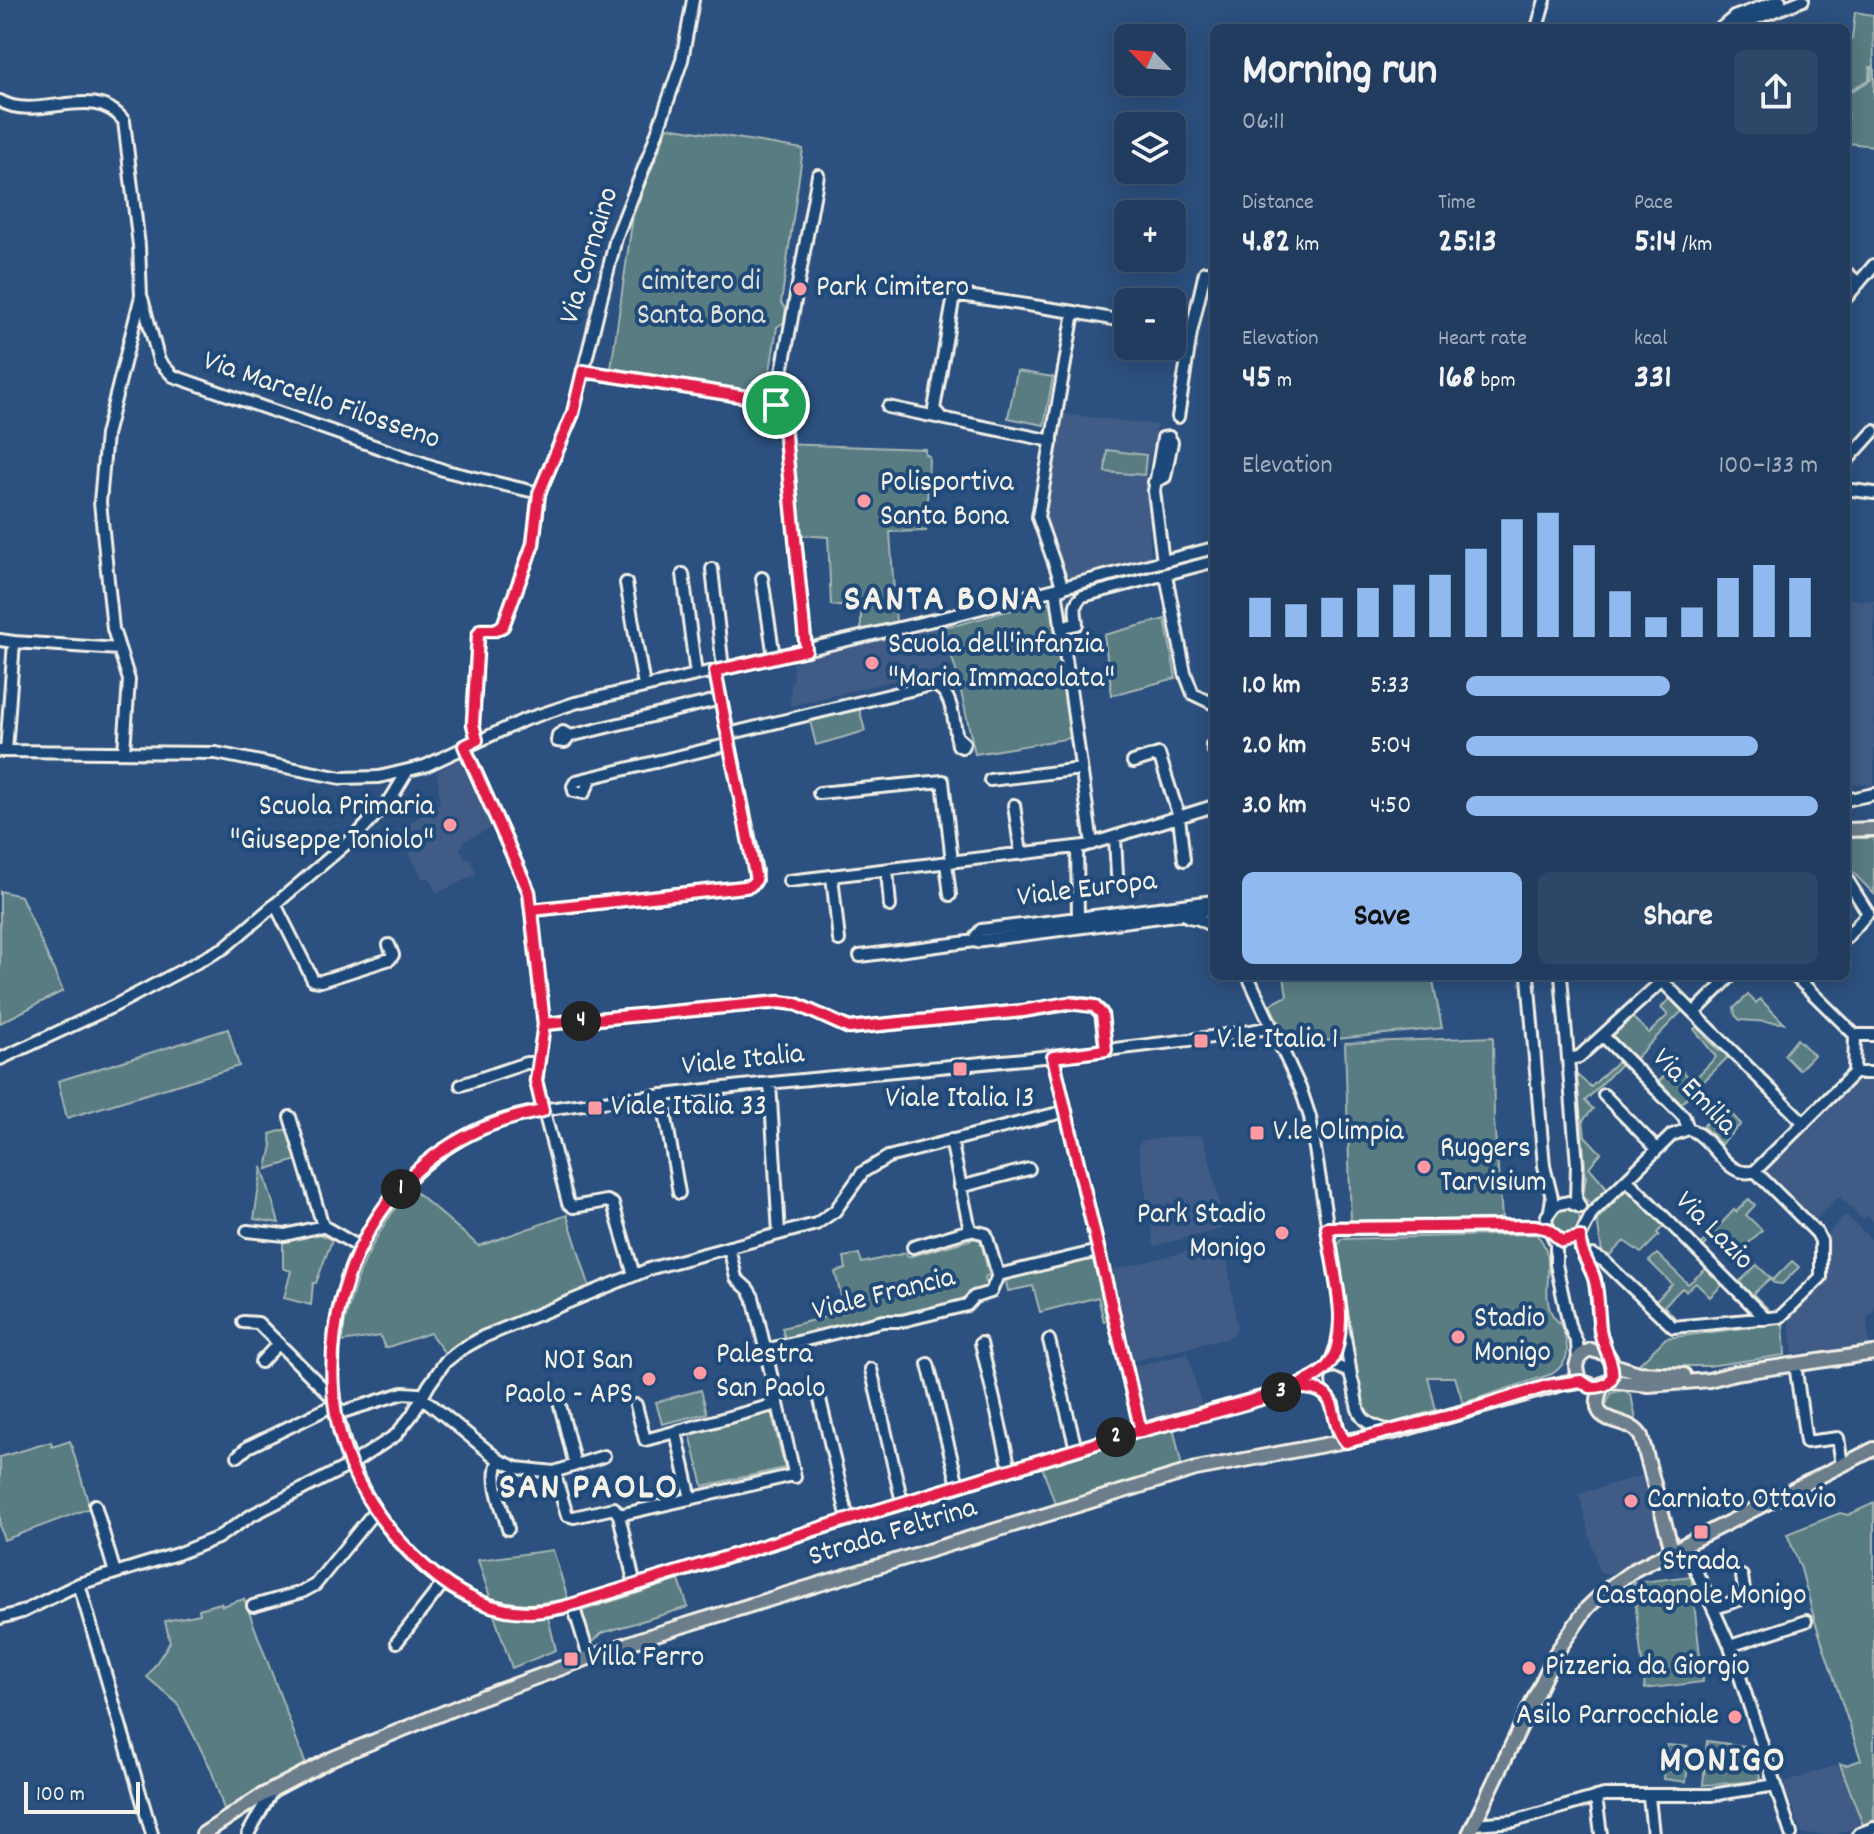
<!DOCTYPE html>
<html lang="en">
<head>
<meta charset="utf-8">
<style>
  :root { --surface:#213c5f; --page:#2d4768; --text:#f1f3f6; --muted:#a2adbd; --line:#3e5674; --accent:#90b9f0 }
  body { margin:0; font-family:Dekko,sans-serif; background:var(--page); color:var(--text); height:100vh; display:flex; flex-direction:column; font-size:30px; white-space:nowrap }
  * { box-sizing:border-box; margin:0 }
  p { font-size:26px; color:var(--muted) }
  .icon { flex:none; width:44px; height:44px; fill:none; stroke:currentColor; stroke-width:2; stroke-linecap:round; stroke-linejoin:round }
  .map { position:relative; flex:1; overflow:hidden }
  .details { position:absolute; left:1210px; top:24px; width:640px; height:956px; display:flex; flex-direction:column; background:var(--surface); border-radius:12px; box-shadow:0 4px 20px #0003,0 0 0 2px var(--line) }
  .details>* { flex:none }
  .needle { width:52px; rotate:295deg }
  .fabs { position:absolute; left:1114px; top:24px; display:grid; gap:16px }
  .fabs a { display:grid; place-items:center; width:72px; height:72px; border-radius:12px; background:var(--surface); box-shadow:0 4px 20px #0003,0 0 0 2px var(--line); font-size:40px }
  .scale { position:absolute; left:24px; bottom:20px; width:116px; box-sizing:border-box; padding-left:8px; border:4px solid #f4f1e8; border-top:0; font-size:22px; line-height:28px; white-space:nowrap; color:#f4f1e8; -webkit-text-stroke:6px #1f4a7a; paint-order:stroke }
  .pin { position:absolute; display:grid; place-items:center; width:68px; height:68px; color:#fff; margin:-34px; border:4px solid #fff; border-radius:50%; box-shadow:0 2px 8px #0007 }
  .km { position:absolute; width:40px; height:40px; margin:-20px; border-radius:50%; background:#222; color:#fff; font-size:22px; line-height:40px; text-align:center }
  .round { display:grid; place-items:center; flex:none; width:84px; height:84px; border-radius:12px; background:var(--page) }
  .overview { display:flex; align-items:center; justify-content:space-between; height:136px; padding:0 32px }
  h1 { font-size:44px; font-weight:700; line-height:60px }
  .metrics { display:grid; grid-template-columns:repeat(3,1fr); gap:12px; height:136px; padding:8px 32px }
  .metrics div { display:grid; align-content:center }
  .metrics b { font-size:34px; font-weight:700 }
  .metrics small { font-size:22px; font-weight:400 }
  .metrics p { font-size:22px }
  .chart { height:224px; padding:16px 32px }
  .chart p { display:flex; justify-content:space-between }
  .chart svg { width:100%; height:144px; margin-top:8px; stroke:var(--accent); stroke-width:6 }
  .primary-button { display:flex; gap:16px; margin-top:auto; padding:16px 32px }
  .primary-button a { flex:1; height:92px; border-radius:12px; background:var(--accent); color:#111; font-size:32px; font-weight:700; line-height:92px; text-align:center }
  .primary-button a+a { background:var(--page); color:var(--text) }
  ul { padding:0 32px; list-style:none; font-size:26px }
  li { display:grid; grid-template-columns:128px 96px 1fr; align-items:center; height:60px }
  li i { height:20px; border-radius:10px; background:var(--accent) }
  .map>svg:first-child { display:block }
  .built { fill:#405b86 }
  .green { fill:#597c81; stroke:#a6b6b4; stroke-width:2 }
  .lines { fill:none; stroke-linecap:round; stroke-linejoin:round }
  .minor-casing { stroke:#f4f1e8; stroke-width:16 }
  .major-casing { stroke:#f4f1e8; stroke-width:18 }
  .minor { stroke:#1f4a7a; stroke-width:10 }
  .major { stroke:#6c7d8b; stroke-width:12 }
  .route-casing { stroke:#fff; stroke-width:16 }
  .route { stroke:#e11d48; stroke-width:10 }
  .poi-dot { fill:#ff9aa2; stroke:#1f4a7a; stroke-width:3 }
  .labels { text-anchor:middle; dominant-baseline:central; stroke-width:8; stroke-linejoin:round; paint-order:stroke }
  .street-label { font-size:30px; fill:#f4f1e8; stroke:#1f4a7a }
  .park-label { font-size:30px; fill:#dddfd9; stroke:#1f4a7a }
  .poi-label { font-size:30px; fill:#f4f1e8; stroke:#1f4a7a; text-anchor:start }
  .district-label { font-size:38px; font-weight:bold; letter-spacing:2px; fill:#f4f1e8; stroke:#1f4a7a }
</style>
</head>
<body>
<div class="map">
<svg width="1874" height="1834" viewBox="0 0 1874 1834">
  <rect width="100%" height="100%" fill="#2c507f"/>
  <filter id="ink" filterUnits="userSpaceOnUse"><feTurbulence type="fractalNoise" baseFrequency=".0125" numOctaves="2"/><feDisplacementMap in="SourceGraphic" scale="16" xChannelSelector="R" yChannelSelector="G"/><feConvolveMatrix kernelMatrix="1 2 1 2 8 2 1 2 1" color-interpolation-filters="sRGB"/></filter>
  <g filter="url(#ink)">
    <path class="built" d="M1064,414L1157,425L1146,476L1151,558L1065,578L1044,519Z
      M1846,599L1874,601V785L1846,784Z
      M942,626L952,666L790,706L791,681H794L792,660Z
      M462,758L493,827L464,841L463,846L460,848L465,859L469,857L477,874L437,893L429,877L423,879L397,832L440,803L437,771Z
      M1856,1082H1874V1222L1867,1215L1863,1220L1839,1196L1814,1221L1808,1216L1810,1213L1803,1206L1800,1208L1765,1172Z
      M1199,1135L1202,1137L1208,1152L1219,1200L1222,1229L1154,1246L1138,1145L1143,1140Z
      M1846,1215L1874,1242V1311L1867,1319L1869,1345L1793,1354L1789,1318L1829,1278L1827,1234Z
      M1225,1242L1237,1328L1233,1335L1228,1338L1131,1362L1108,1271Z
      M1188,1354L1202,1407L1147,1423L1131,1367Z
      M1643,1475L1665,1547L1614,1575L1599,1572L1579,1494Z
      M1840,1764L1863,1825L1838,1834H1802L1784,1783Z"/>
    <path class="green" d="M1855,12L1873,15L1874,67H1870L1869,80L1846,92V42L1852,39Z
      M1872,68H1874V146L1848,143L1846,94L1871,80Z
      M668,127L803,149L781,303L786,309L784,322L777,327L766,396L620,373V370L611,369L633,216Z
      M1017,371L1053,377L1044,425L1008,418Z
      M782,444L925,449V454L929,456L926,531L890,532L896,623L861,631V609L831,605L828,537L800,535L796,493Z
      M1107,450L1146,455L1144,475L1105,472Z
      M1041,602H1048L1054,608L1071,738L975,754L957,674L942,626L957,625Z
      M1165,619L1176,678L1112,695L1104,635Z
      M859,708L865,731L816,745L810,721Z
      M1846,838H1874V894L1846,865Z
      M0,891L21,896L63,991L0,1023Z
      M1284,976H1432L1442,1028L1289,1044L1270,1005L1287,996Z
      M1748,995L1756,1003L1760,999L1784,1023L1740,1020L1735,1015L1734,1008Z
      M1671,997L1684,1009L1635,1059L1613,1036L1632,1017L1649,1033L1668,1015L1661,1008Z
      M1696,1027L1719,1051L1722,1048L1729,1056L1681,1104L1659,1081L1676,1065L1693,1081L1716,1057L1694,1029Z
      M228,1029L239,1066L67,1118L58,1081Z
      M1493,1037L1494,1121L1502,1217L1497,1219L1351,1222L1345,1043Z
      M1797,1039L1814,1055L1799,1070L1784,1055Z
      M1618,1061L1621,1064L1585,1101L1593,1109L1583,1120L1585,1136L1601,1153L1589,1167L1608,1189L1590,1204L1583,1196L1586,1177L1577,1075L1591,1087Z
      M1724,1106L1741,1124L1721,1144L1703,1126Z
      M287,1129L297,1160L267,1169L272,1145L270,1134Z
      M262,1167L279,1223L254,1219Z
      M411,1188L479,1246L567,1215L590,1288L485,1330L446,1355L430,1333L385,1348L380,1336L341,1342C351,1283 372,1234 411,1188Z
      M1627,1189L1664,1226L1657,1233L1659,1235L1641,1253L1624,1241L1607,1258L1602,1252L1597,1220Z
      M1749,1199L1755,1205L1746,1215L1762,1230L1742,1250L1752,1260L1748,1263L1718,1233L1701,1249L1699,1247L1734,1210L1736,1212Z
      M1552 1221a14 14 0 1 1 28 0a14 14 0 1 1-28 0Z
      M318,1233L332,1240L316,1283H313L311,1305L284,1298L291,1271L283,1268V1241Z
      M1536,1234C1560,1257 1539,1291 1552,1314C1553,1318 1558,1320 1560,1324C1564,1329 1566,1341 1567,1348C1568,1359 1561,1368 1552,1374L1463,1403L1455,1377H1428L1436,1410L1389,1424L1368,1417L1364,1411L1353,1356L1338,1246L1341,1239Z
      M980,1237L989,1275L985,1277L988,1292L966,1296V1303L914,1316L912,1311L786,1343L782,1328L845,1312L835,1272L846,1269L844,1257L859,1254L862,1263L906,1253L908,1257Z
      M1093,1254L1109,1320L1104,1322L1098,1297L1040,1312L1033,1286L1008,1291L1005,1277Z
      M1657,1254L1688,1284L1707,1268L1733,1293L1722,1285L1710,1297L1696,1283L1686,1291L1682,1288L1664,1306L1681,1324H1677L1654,1303L1672,1284L1649,1261Z
      M1792,1261L1799,1267L1782,1284L1774,1283L1769,1279L1753,1294L1770,1311L1765,1312L1737,1284L1757,1265L1773,1280Z
      M1783,1323L1785,1355L1708,1366H1639V1364L1666,1338Z
      M701,1390L707,1413L662,1424L656,1402Z
      M1624,1390L1631,1395L1636,1419L1632,1422L1613,1416L1603,1404L1607,1403L1611,1393Z
      M771,1412L785,1468L703,1486L690,1434Z
      M1173,1426L1182,1467L1056,1506L1042,1467Z
      M70,1441L90,1508L4,1540L0,1527V1457L51,1442L52,1447Z
      M1874,1503V1820L1863,1825L1840,1764L1847,1765L1861,1760L1814,1618L1801,1569L1787,1534L1840,1513L1848,1515Z
      M553,1550L568,1599L524,1605L491,1600L478,1560Z
      M1691,1576L1703,1682L1645,1689L1633,1583Z
      M679,1580L688,1607L602,1633L592,1643L582,1611Z
      M244,1599L306,1765L225,1813L211,1769L177,1703L147,1677L170,1642L165,1621L200,1614L199,1609L221,1603L222,1606Z
      M494,1615L522,1618L548,1617L556,1650L512,1668Z
      M1707,1741L1752,1747L1761,1781L1703,1785Z
      M1667,1745L1690,1747L1686,1782L1663,1779Z"/>
    <g class="lines">
      <defs>
        <path id="minor" d="M1537,28L1545,0
          M1721,28L1734,17L1780,0
          M1731,28L1803,0
          M0,101C38,123 94,81 124,121L139,246L141,296L106,435L100,502L113,629L129,680L124,751
          M1846,272L1859,283
          M142,298L159,361L173,376L446,471L539,493
          M1846,298L1874,265
          M1172,329L1191,333L1178,417
          M1191,333L1205,272L1214,273
          M583,371L766,400L776,405L818,175
          M776,405L783,416L806,650
          M888,407L1052,441
          M940,416L934,409L953,301L960,295L1074,312
          M1846,462L1874,431
          M1154,482L1165,477L1172,442L1169,437L1163,438L1154,491L1163,562
          M1846,489L1874,493
          M712,569L723,669
          M683,574L696,675
          M1166,575L1185,673L1193,694L1214,704
          M762,578L774,657
          M626,583L644,686
          M1063,588L1038,517L1074,312L1128,322
          M1056,589L1092,844
          M1061,627L1077,624C1076,613 1072,603 1083,596L1208,563
          M0,640L14,642
          M728,734L931,685C954,687 954,727 958,745L962,747L964,743L956,736
          M570,736L565,742L557,741L558,735L563,732L570,736L721,699
          M477,740L473,724L478,635L481,630H495L503,626L533,544L539,493L573,413L616,238L651,150L682,60L693,0
          M1212,745L1214,751
          M464,746L529,892L544,1024L779,1002L796,1004L849,1028L1023,1011L1075,1003L1094,1006L1101,1012L1106,1050
          M0,751L216,753L341,778L379,777L425,766L524,720L575,703L951,616L1214,548
          M6,751L14,642L119,649
          M1133,762L1159,754L1179,817L1184,860
          M592,777L584,793L574,791L573,786L576,781L730,744
          M990,780L1081,769
          M819,793L943,781L952,862
          M1846,800L1874,794
          M1014,805L1021,854
          M1115,837L1117,875
          M1077,847L1078,919
          M946,863L950,895
          M887,870L890,906
          M832,876L839,940
          M1846,878L1868,913L1846,938
          M789,881L1084,846L1214,806
          M275,904L313,980L321,981L390,959L393,955L389,945
          M532,910L744,887L754,883L756,871L715,671
          M1188,917L1199,919L1214,927
          M977,942L976,936L981,930L1214,901
          M860,956L1214,910
          M1248,976L1301,1090L1310,1117L1351,1375
          M1528,976L1544,1166L1552,1198L1550,1210
          M1561,976L1577,1164L1576,1199L1580,1207
          M1657,976L1804,1123
          M1795,976L1855,1035
          M1694,1013L1731,976
          M544,1024L536,1081L568,1203L573,1207L607,1201L613,1204L634,1275
          M1271,1027C1226,1037 1178,1041 1131,1047C974,1067 815,1075 657,1096C595,1104 517,1105 462,1138C306,1231 290,1444 422,1565C465,1604 516,1621 573,1605L1133,1432L1295,1388L1334,1365L1349,1372C1363,1402 1345,1421 1391,1431
          M1855,1035H1874
          M1603,1036L1684,1117L1688,1129C1713,1135 1726,1181 1755,1171
          M1053,1057L1141,1431
          M0,1059L114,1006L224,948L360,832L392,797L407,772
          M1568,1059L1579,1057L1662,981
          M1854,1073L1855,1035
          M1854,1073H1874
          M770,1083L779,1234
          M461,1085L526,1063H536
          M662,1095L679,1193
          M1604,1095L1657,1149
          M290,1117L323,1226L361,1248
          M951,1140L970,1230L986,1234L998,1275
          M1755,1171L1854,1073
          M1627,1180L1766,1319
          M960,1187L1029,1169
          M1327,1228L1535,1226
          M247,1231L285,1235L323,1226
          M729,1247L736,1278L748,1289L753,1297L795,1477
          M913,1247L970,1230
          M1593,1255L1604,1261L1673,1327L1780,1317L1821,1277V1241L1817,1233L1755,1171
          M243,1322L258,1323L333,1398
          M1049,1340L1076,1449
          M981,1343L1010,1469
          M765,1350L883,1321H902L967,1305L974,1297L991,1292L998,1275L1098,1251
          M1607,1354L1600,1331L1595,1279L1581,1249L1580,1237L1592,1213L1672,1135L1688,1129
          M1578,1360L1577,1343L1569,1325L1556,1264V1243L1546,1223L1547,1216L1555,1205L1568,1202L1580,1207
          M261,1362L277,1345
          M928,1364L958,1485
          M1795,1364L1806,1442L1838,1438L1842,1465
          M1329,1366L1337,1345L1340,1328
          M871,1369L902,1502
          M1321,1373L1319,1380L1320,1390L1333,1404L1339,1433L1346,1442
          M819,1395L848,1519
          M560,1405L575,1465
          M636,1405L645,1440L777,1404
          M336,1414L403,1393L418,1394L499,1460L517,1468L554,1472L567,1515L574,1517L614,1508L619,1515L635,1586
          M676,1432L691,1499
          M238,1456L248,1447L334,1405
          M499,1460C489,1479 503,1509 508,1529
          M554,1472L604,1456
          M95,1505L115,1573
          M619,1515L794,1475
          M1684,1544L1730,1646L1791,1834
          M79,1584L152,1834
          M573,1605L589,1657
          M253,1606L302,1592L315,1585L375,1511
          M1715,1608L1745,1598L1742,1576
          M0,1618L22,1612L79,1584L177,1554L217,1538L252,1515L350,1465L396,1435L412,1415L429,1385L445,1362L460,1350L483,1337L652,1268L816,1224L835,1211L863,1172L888,1157L1066,1111
          M397,1642L444,1582
          M1730,1646L1806,1621
          M1596,1797L1601,1834
          M1649,1797L1653,1834
          M1474,1824L1514,1821L1604,1795H1711L1776,1785
          M248,1834L273,1789
          M1859,1834L1874,1828"/>
        <path id="major" d="M1846,830L1874,829
          M1613,1365L1639,1373L1684,1375
          M1581,1381C1572,1368 1576,1355 1591,1350L1607,1354L1612,1362L1613,1371
          M1602,1386C1584,1430 1626,1413 1641,1436L1672,1550
          M203,1834L261,1796L333,1758L482,1697L643,1638L1196,1469L1393,1432L1564,1383L1581,1381L1596,1387L1609,1381L1649,1385L1709,1380L1735,1373L1874,1353
          M1469,1834L1556,1653L1587,1608L1606,1590L1634,1570L1874,1449"/>
      </defs>
      <use href="#minor" class="minor-casing"/>
      <use href="#major" class="major-casing"/>
      <use href="#minor" class="minor"/>
      <use href="#major" class="major"/>
    </g>
  </g>
  <g class="lines" filter="url(#ink)">
    <defs>
      <path id="route" d="M776,405L783,416L806,650L715,671L756,880L750,886L744,887L532,910L544,1024L536,1081L543,1111C503,1118 466,1132 433,1157C343,1225 308,1361 350,1464C364,1498 385,1527 411,1553C442,1585 481,1611 527,1612C553,1612 578,1603 603,1595L1133,1432L1141,1431L1295,1388C1347,1387 1324,1416 1346,1442L1457,1414L1547,1386L1581,1381L1590,1387C1631,1388 1604,1352 1601,1335C1597,1316 1600,1296 1594,1278C1590,1264 1579,1252 1580,1237L1562,1241L1548,1229L1535,1226L1327,1228C1331,1255 1341,1296 1340,1320C1340,1335 1337,1357 1327,1367C1301,1396 1183,1419 1141,1431L1053,1057L1106,1050L1102,1014L1094,1006L1067,1003L1023,1011L849,1028L796,1004L779,1002L544,1024L529,892L464,746L477,740L473,724L478,635L481,630H495L503,626L533,544L539,493L573,413L583,371L766,400L776,405"/>
    </defs>
    <use href="#route" class="route-casing"/>
    <use href="#route" class="route"/>
  </g>
  <g class="poi-dot">
    <circle cx="800" cy="289" r="8"/>
    <circle cx="864" cy="501" r="8"/>
    <circle cx="872" cy="663" r="8"/>
    <circle cx="450" cy="825" r="8"/>
    <rect x="1193" y="1033" width="16" height="16" rx="4"/>
    <rect x="952" y="1061" width="16" height="16" rx="4"/>
    <rect x="587" y="1100" width="16" height="16" rx="4"/>
    <rect x="1249" y="1125" width="16" height="16" rx="4"/>
    <circle cx="1424" cy="1167" r="8"/>
    <circle cx="1282" cy="1233" r="8"/>
    <circle cx="1458" cy="1337" r="8"/>
    <circle cx="700" cy="1373" r="8"/>
    <circle cx="649" cy="1379" r="8"/>
    <circle cx="1631" cy="1501" r="8"/>
    <rect x="1693" y="1524" width="16" height="16" rx="4"/>
    <rect x="563" y="1651" width="16" height="16" rx="4"/>
    <circle cx="1529" cy="1668" r="8"/>
    <circle cx="1735" cy="1717" r="8"/>
  </g>
  <g class="labels">
    <g class="street-label">
      <text transform="translate(591 256) rotate(-73)">Via Cornaino</text>
      <text transform="translate(321 402) rotate(19)">Via Marcello Filosseno</text>
      <text transform="translate(1087 891) rotate(-7)">Viale Europa</text>
      <text transform="translate(743 1062) rotate(-6)">Viale Italia</text>
      <text transform="translate(1693 1093) rotate(46)">Via Emilia</text>
      <text transform="translate(1713 1232) rotate(45)">Via Lazio</text>
      <text transform="translate(884 1296) rotate(-14)">Viale Francia</text>
      <text transform="translate(893 1534) rotate(-17)">Strada Feltrina</text>
    </g>
    <g class="park-label">
      <text x="701" y="283">cimitero di<tspan x="701" dy="34">Santa Bona</tspan></text>
    </g>
    <g class="poi-label">
      <text x="816" y="289">Park Cimitero</text>
      <text x="880" y="484">Polisportiva<tspan x="880" dy="34">Santa Bona</tspan></text>
      <text x="888" y="646">Scuola dell'infanzia<tspan x="888" dy="34">"Maria Immacolata"</tspan></text>
      <text x="434" y="808" text-anchor="end">Scuola Primaria<tspan x="434" dy="34">"Giuseppe Toniolo"</tspan></text>
      <text x="1217" y="1041">V.le Italia 1</text>
      <text x="960" y="1100" text-anchor="middle">Viale Italia 13</text>
      <text x="611" y="1108">Viale Italia 33</text>
      <text x="1273" y="1133">V.le Olimpia</text>
      <text x="1440" y="1150">Ruggers<tspan x="1440" dy="34">Tarvisium</tspan></text>
      <text x="1266" y="1216" text-anchor="end">Park Stadio<tspan x="1266" dy="34">Monigo</tspan></text>
      <text x="1474" y="1320">Stadio<tspan x="1474" dy="34">Monigo</tspan></text>
      <text x="716" y="1356">Palestra<tspan x="716" dy="34">San Paolo</tspan></text>
      <text x="633" y="1362" text-anchor="end">NOI San<tspan x="633" dy="34">Paolo - APS</tspan></text>
      <text x="1647" y="1501">Carniato Ottavio</text>
      <text x="1701" y="1563" text-anchor="middle">Strada<tspan x="1701" dy="34">Castagnole Monigo</tspan></text>
      <text x="587" y="1659">Villa Ferro</text>
      <text x="1545" y="1668">Pizzeria da Giorgio</text>
      <text x="1719" y="1717" text-anchor="end">Asilo Parrocchiale</text>
    </g>
    <g class="district-label">
      <text x="944" y="601">SANTA BONA</text>
      <text x="589" y="1489">SAN PAOLO</text>
      <text x="1723" y="1762">MONIGO</text>
    </g>
  </g>
</svg>
<div class="fabs">
<a><svg class="needle" viewBox="-14 -14 28 28"><path d="M0-13l5 13h-10z" fill="#e53935"/><path d="M0 13l5-13h-10z" fill="#a2adbd"/></svg></a>
<a><svg class="icon" aria-label="layers" viewBox="0 0 24 24"><path d="M12 4l9 5-9 5-9-5zM3 14l9 5 9-5"/></svg></a>
<a>+</a>
<a>−</a>
</div>
<div class="scale">100 m</div>
<div class="pin" style="left:776px;top:405px;background:#1e9e55"><svg class="icon" aria-label="arrive" viewBox="0 0 24 24"><path d="M6 21V4h12l-3 4 3 4H6"/></svg></div>
<b class="km" style="left:401px;top:1189px">1</b>
<b class="km" style="left:1116px;top:1437px">2</b>
<b class="km" style="left:1281px;top:1392px">3</b>
<b class="km" style="left:581px;top:1021px">4</b>
<section class="details">
<div class="overview"><div><h1>Morning run</h1><p>06:11</p></div><a class="round"><svg class="icon" aria-label="share" viewBox="0 0 24 24"><path d="M12 15V3M7 8l5-5 5 5M5 13v7h14v-7"/></svg></a></div>
<div class="metrics">
<div><p>Distance</p><b>4.82<small> km</small></b></div>
<div><p>Time</p><b>25:13</b></div>
<div><p>Pace</p><b>5:14<small> /km</small></b></div>
</div>
<div class="metrics">
<div><p>Elevation</p><b>45<small> m</small></b></div>
<div><p>Heart rate</p><b>168<small> bpm</small></b></div>
<div><p>kcal</p><b>331</b></div>
</div>
<div class="chart"><p><span>Elevation</span>100–133 m</p>
<svg viewBox="0 0 160 44" preserveAspectRatio="none"><path d="M5 44V32M15 44V34M25 44V32M35 44V29M45 44V28M55 44V25M65 44V17M75 44V8M85 44V6M95 44V16M105 44V30M115 44V38M125 44V35M135 44V26M145 44V22M155 44V26"/></svg>
</div>
<ul>
<li><b>1.0 km</b>5:33<i style="width:58%"></i></li>
<li><b>2.0 km</b>5:04<i style="width:83%"></i></li>
<li><b>3.0 km</b>4:50<i style="width:100%"></i></li>
</ul>
<div class="primary-button"><a>Save</a><a>Share</a></div>
</section>
</div>
</body>
</html>
